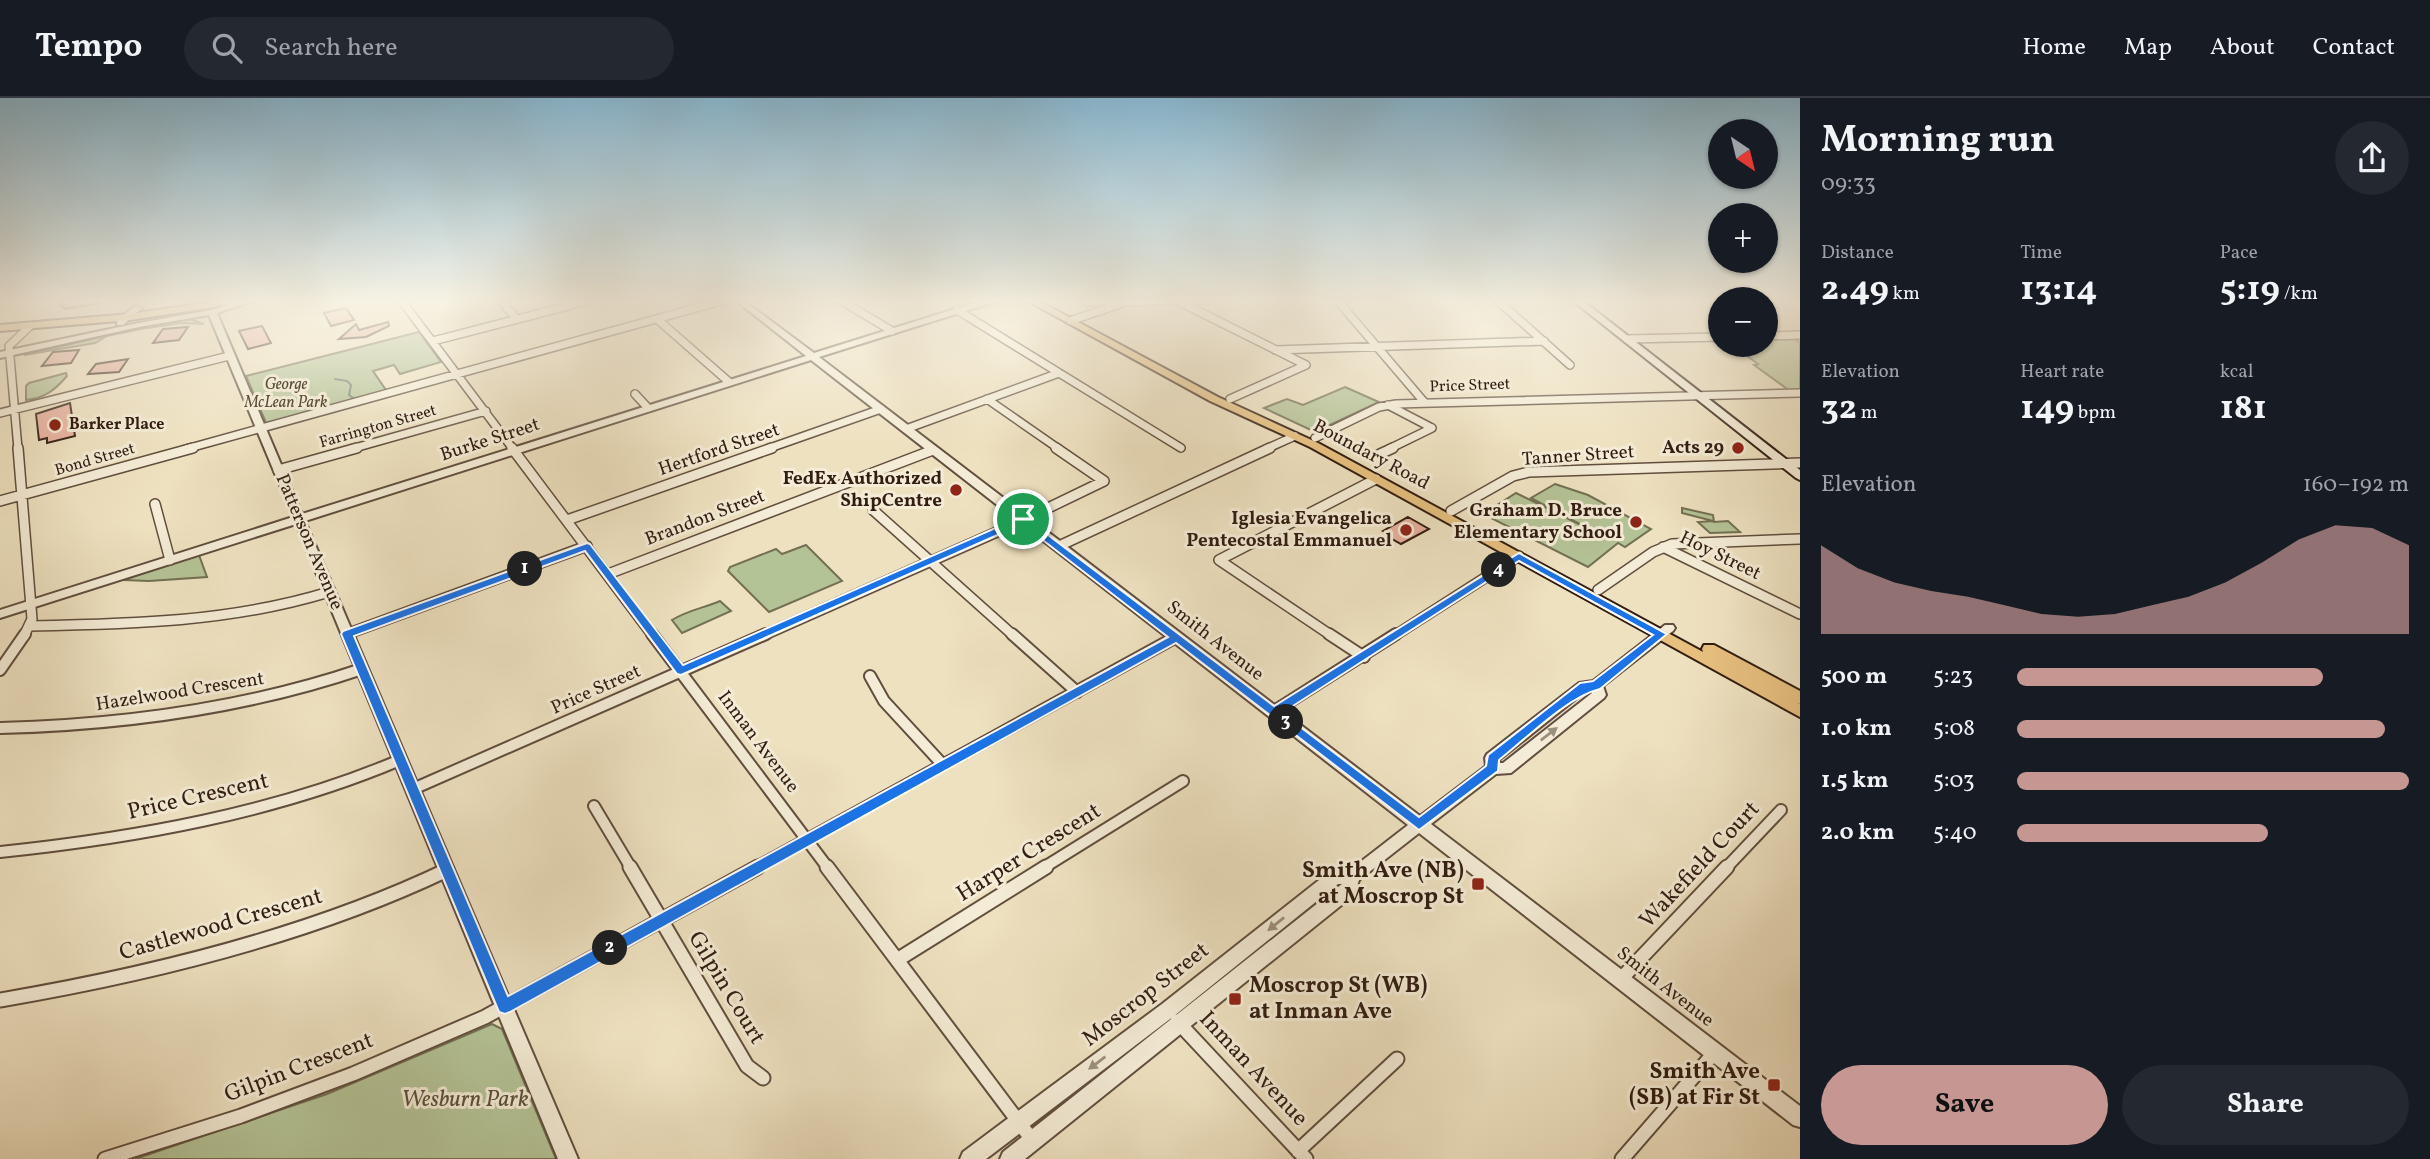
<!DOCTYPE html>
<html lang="en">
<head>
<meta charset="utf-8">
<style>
  :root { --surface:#171b24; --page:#242831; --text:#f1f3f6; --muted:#9ea1a6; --line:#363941; --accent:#c59692 }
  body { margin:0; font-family:Vollkorn,serif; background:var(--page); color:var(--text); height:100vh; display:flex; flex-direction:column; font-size:26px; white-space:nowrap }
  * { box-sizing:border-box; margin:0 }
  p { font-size:23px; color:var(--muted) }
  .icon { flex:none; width:38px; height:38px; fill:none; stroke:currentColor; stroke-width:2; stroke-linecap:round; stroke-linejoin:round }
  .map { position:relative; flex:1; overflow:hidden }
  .panel { display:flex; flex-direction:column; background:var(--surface); width:630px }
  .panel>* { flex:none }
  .needle { width:46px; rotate:145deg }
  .fabs { position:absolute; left:1708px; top:21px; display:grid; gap:14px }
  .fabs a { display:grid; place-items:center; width:70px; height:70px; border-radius:50%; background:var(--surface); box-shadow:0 2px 5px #0004; font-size:35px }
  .pin { position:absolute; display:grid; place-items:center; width:60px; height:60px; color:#fff; margin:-30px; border:4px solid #fff; border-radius:50%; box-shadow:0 2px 7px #0007 }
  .km { position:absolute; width:35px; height:35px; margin:-18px; border-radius:50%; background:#222; color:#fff; font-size:19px; line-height:35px; text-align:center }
  .round { display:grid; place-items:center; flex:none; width:74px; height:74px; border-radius:37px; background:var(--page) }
  .summary { display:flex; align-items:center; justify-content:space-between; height:119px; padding:0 21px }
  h1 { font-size:38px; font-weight:700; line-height:52px }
  .stats { display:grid; grid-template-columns:repeat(3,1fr); gap:10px; height:119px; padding:7px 21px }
  .stats div { display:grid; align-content:center }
  .stats b { font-size:35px; font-weight:700 }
  .stats small { font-size:19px; font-weight:400 }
  .stats p { font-size:19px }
  .chart { height:196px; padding:14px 21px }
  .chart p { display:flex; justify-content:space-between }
  .chart svg { width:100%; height:126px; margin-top:7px; fill:var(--accent); opacity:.7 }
  .primary-button { display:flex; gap:14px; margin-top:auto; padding:14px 21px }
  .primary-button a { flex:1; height:80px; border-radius:42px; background:var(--accent); color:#111; font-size:28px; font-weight:700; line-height:80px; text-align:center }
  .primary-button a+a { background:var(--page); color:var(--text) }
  ul { padding:0 21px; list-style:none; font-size:23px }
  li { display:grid; grid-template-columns:112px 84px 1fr; align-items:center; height:52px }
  li i { height:18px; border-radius:9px; background:var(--accent) }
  header { display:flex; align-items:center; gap:42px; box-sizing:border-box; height:98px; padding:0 35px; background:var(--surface); border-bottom:2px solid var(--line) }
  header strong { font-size:33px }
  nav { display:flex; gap:38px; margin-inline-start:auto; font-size:24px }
  .search { width:490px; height:63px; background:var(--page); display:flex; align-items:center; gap:18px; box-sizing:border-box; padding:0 24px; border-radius:38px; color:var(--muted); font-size:26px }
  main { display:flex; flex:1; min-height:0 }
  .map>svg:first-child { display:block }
  .green { fill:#b4c396; stroke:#737054; stroke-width:2 }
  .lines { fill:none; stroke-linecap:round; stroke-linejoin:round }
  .stream { stroke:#707e71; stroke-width:2 }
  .building { fill:#e9b19f; stroke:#321d12; stroke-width:2 }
  .minor-far3-casing { stroke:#614e3e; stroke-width:10 }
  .minor-far2-casing { stroke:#614e3e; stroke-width:12 }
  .minor-far1-casing { stroke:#614e3e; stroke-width:14 }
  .minor-casing { stroke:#614e3e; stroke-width:17 }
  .tertiary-casing { stroke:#614e3e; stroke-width:4 }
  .secondary-casing { stroke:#321d12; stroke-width:4 }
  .primary-casing { stroke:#321d12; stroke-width:4 }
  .minor-far3 { stroke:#f4ecd6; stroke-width:7 }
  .minor-far2 { stroke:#f4ecd6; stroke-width:9 }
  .minor-far1 { stroke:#f4ecd6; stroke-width:10 }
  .minor { stroke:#f4ecd6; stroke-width:13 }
  .tertiary { fill:#f4ecd6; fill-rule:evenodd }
  .secondary { fill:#f4ecd6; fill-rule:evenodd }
  .primary { fill:#e7c080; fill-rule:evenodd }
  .oneway { fill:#9d8f7e }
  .route { fill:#1a73e8; stroke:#fff; stroke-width:2; fill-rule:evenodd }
  .poi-dot { fill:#8f2418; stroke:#f4ecd6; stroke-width:2.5 }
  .labels { text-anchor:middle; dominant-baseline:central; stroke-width:6; stroke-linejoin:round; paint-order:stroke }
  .far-park-label { font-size:16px; font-style:italic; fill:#594f3a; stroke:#f4ecd6 }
  .far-street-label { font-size:16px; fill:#321d12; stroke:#f4ecd6 }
  .far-poi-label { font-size:16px; font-weight:bold; fill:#321d12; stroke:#f4ecd6; text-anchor:start }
  .street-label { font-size:19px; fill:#321d12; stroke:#f4ecd6 }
  .poi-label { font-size:19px; font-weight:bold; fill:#321d12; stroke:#f4ecd6; text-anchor:end }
  .near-street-label { font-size:23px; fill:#321d12; stroke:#f4ecd6 }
  .near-poi-label { font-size:23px; font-weight:bold; fill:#321d12; stroke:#f4ecd6; text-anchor:end }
  .near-park-label { font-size:23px; font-style:italic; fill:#594f3a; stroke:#f4ecd6 }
</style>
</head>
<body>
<header>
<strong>Tempo</strong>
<div class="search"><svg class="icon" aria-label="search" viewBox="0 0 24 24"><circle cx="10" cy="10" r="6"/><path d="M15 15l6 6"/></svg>Search here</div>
<nav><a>Home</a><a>Map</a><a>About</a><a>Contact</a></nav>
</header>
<main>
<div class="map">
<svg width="1800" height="1061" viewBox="0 0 1800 1061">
  <rect width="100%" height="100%" fill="#eee1c0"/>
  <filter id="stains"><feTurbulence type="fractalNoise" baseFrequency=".00286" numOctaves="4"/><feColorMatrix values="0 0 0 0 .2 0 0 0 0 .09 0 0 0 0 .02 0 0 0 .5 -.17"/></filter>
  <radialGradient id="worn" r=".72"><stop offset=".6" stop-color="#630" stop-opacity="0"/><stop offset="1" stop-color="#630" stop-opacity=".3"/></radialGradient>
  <path class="green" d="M190,221L204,226L181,225L141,231L107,238L95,245L24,257L147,228Z
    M419,234L441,264L400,276L394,267L373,273L388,295L267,327L246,278Z
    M1790,239L1800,244V292L1790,293L1754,267L1758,266L1732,247H1766V240Z
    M66,275L67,278C55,292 45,300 26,302V288L29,285Z
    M1345,289L1379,304L1315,334L1264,310L1287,301L1303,307Z
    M1555,386L1588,397L1651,431L1625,449L1618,445L1588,469L1483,416L1516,395L1589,431L1531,400Z
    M1682,410L1713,417L1714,424L1728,423L1740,434L1710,435L1698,424L1713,423L1682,415Z
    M806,447L842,483L769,514L728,473L730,469L776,451L782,456Z
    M199,457L207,479L149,483L123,482Z
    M720,503L731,513L682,535L672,522C688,512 704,510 720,503Z
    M492,926L502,931L556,1061H135L327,996Z"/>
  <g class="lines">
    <path class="stream" d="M335,281L347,283L351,287L349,297L356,302"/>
  </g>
  <path class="building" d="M61,202H101V205L65,211L61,207Z
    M346,210L354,222L331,228L324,215Z
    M388,224L389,228L366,239L339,241L356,226L359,232Z
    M262,228L271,245L248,251L239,233Z
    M188,229L179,242L153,245L163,231Z
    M79,252L71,265L42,268L53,254Z
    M128,261L119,274L88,276L96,266Z
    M70,305L75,338L47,345V340L39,342L36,316Z
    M1408,419L1429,431L1401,446L1385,437L1388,436L1383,433Z"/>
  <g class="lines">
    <defs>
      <path id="minor-far3" d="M401,202L513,351
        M500,202L517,221
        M840,202L892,233
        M1184,202H1209
        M1337,202L1425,305
        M1497,202L1570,267
        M1087,204L1119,202
        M1180,204L1306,267L1230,301
        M957,212L1181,350
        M657,221L729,284
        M1070,223L1126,204L1175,202
        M1766,238L1800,237
        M1627,241L1720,239
        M433,243L591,202
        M1275,252L1544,243
        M635,296L648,310
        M987,301L1059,351
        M1388,307L1432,330
        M0,315L229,258
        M906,331L1059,275
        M1315,340L1379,309L1396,306L1800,295
        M18,351L9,248L30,228
        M186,351L725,202
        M351,351L486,313
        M767,351L881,311
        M1266,351L1295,338
        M1389,351L1432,330"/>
      <path id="minor-far2" d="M18,350L32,521L24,538
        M512,350L653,538
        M1380,356L1393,350
        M278,372L357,350
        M0,403L193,350
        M155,406L170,462
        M873,412L1014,538
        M1451,413L1513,378L1529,374L1800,365
        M567,422L772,350
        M1059,448L1270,350
        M1663,449L1800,516
        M608,476L933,352
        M1598,492L1653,454L1672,446L1800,441
        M30,528C132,526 231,524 329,494
        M347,536L587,448
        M762,538L1015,426L1104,383L1056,350
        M1332,538L1219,462L1376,381
        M1394,538L1519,458"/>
      <path id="minor-far1" d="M652,536L828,770
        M1012,536L1077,594
        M1329,536L1364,559
        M0,572L25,536
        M870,578L884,603L943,667
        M1273,614L1396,536
        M0,630C124,627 244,611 362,571
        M413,691L766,536
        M594,708L631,770
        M0,754C135,740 275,715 400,662
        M755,770L1176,539
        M1043,770L1183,683
        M1726,770L1781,712"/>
      <path id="minor" d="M630,769L747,968L763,980
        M827,769L1033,1043
        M897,862L1046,769
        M1620,882L1727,769
        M0,902C147,877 313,836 447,772
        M1177,923L1306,1061
        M1298,1053L1397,961
        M105,1061L241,1018L353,976L485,919L758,769
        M1622,1061L1715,954"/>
      <path id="tertiary" d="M245,202H256L217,215L302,416L806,258L735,202H743L814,255L984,202H995L994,204L819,259L1420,718L1486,668L1485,660L1487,656L1579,585L1593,583L1665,527H1673L1675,530L1673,533L1603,588L1606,597L1604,600L1511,675L1496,676L1431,726L1800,1008V1029L1793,1027L1419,735L1359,782L1354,797L1025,1061H1000L1003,1054L1342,786H1338L1174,918L986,1061H960L963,1054L1162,906L1328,775L1350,772L1408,727L811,262L305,423L578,1061H558L296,426L0,520V512L293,419L209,217L139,229L0,260V254L139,225L211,212ZM1587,592H1591L1592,595L1503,665H1500L1499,662Z
        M135,208L142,210L123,227H117V223Z"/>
      <path id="secondary" d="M1572,202H1582L1800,372V382L1796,380Z"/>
      <path id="primary" d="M226,202H246L241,205L130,222L0,233V227L130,216Z
        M1026,202H1037L1218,299L1318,345L1703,554L1702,551L1704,547H1714L1800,593V606L1798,605L1800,606V619L1310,349L1210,303Z"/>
    </defs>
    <use href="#minor-far3" class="minor-far3-casing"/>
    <use href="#minor-far2" class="minor-far2-casing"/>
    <use href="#minor-far1" class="minor-far1-casing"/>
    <use href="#minor" class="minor-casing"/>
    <use href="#tertiary" class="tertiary-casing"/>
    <use href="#secondary" class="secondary-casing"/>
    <use href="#primary" class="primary-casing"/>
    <use href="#minor-far3" class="minor-far3"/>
    <use href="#minor-far2" class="minor-far2"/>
    <use href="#minor-far1" class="minor-far1"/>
    <use href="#minor" class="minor"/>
    <use href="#tertiary" class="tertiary"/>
    <use href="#secondary" class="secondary"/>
    <use href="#primary" class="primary"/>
  </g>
  <defs><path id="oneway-solid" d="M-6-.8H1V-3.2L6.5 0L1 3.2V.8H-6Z" transform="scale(1.75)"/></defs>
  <g class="oneway">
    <use href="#oneway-solid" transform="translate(1549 636) rotate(-38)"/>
    <use href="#oneway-solid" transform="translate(1276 826) rotate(141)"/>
    <use href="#oneway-solid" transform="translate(1097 965) rotate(143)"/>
  </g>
  <linearGradient id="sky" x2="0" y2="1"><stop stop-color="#88b8d2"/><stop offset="0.58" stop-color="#f7f2e3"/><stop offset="1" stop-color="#f7f2e3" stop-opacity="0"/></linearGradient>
  <rect width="1800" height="350" fill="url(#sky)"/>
  <path class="route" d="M1023,418L1274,608L1519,455L1667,536L1600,591C1567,599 1527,640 1499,662L1498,673L1419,732L1176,545L510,914L505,916L499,914L341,536L343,533L587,445L590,446L683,567ZM1022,426L1168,539L508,898L354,538L585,453L677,576L681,577ZM1519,463L1653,537L1593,583L1580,585L1488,657L1486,668L1419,719L1282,615Z"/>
  <g class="poi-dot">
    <circle cx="55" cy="327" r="7"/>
    <circle cx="1738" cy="350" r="7"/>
    <circle cx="956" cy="392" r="7"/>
    <circle cx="1636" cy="424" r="7"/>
    <circle cx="1406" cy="432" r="7"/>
    <rect x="1471" y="779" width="14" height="14" rx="3.5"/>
    <rect x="1228" y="894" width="14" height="14" rx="3.5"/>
    <rect x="1767" y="980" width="14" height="14" rx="3.5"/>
  </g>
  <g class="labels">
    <g class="far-park-label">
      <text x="286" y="287">George<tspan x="286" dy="18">McLean Park</tspan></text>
    </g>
    <g class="far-street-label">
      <text transform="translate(1470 288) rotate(-2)">Price Street</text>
      <text transform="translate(378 329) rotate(-16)">Farrington Street</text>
      <text transform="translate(95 362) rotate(-16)">Bond Street</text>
    </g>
    <g class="far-poi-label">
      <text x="69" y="327">Barker Place</text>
    </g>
    <g class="street-label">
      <text transform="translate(490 342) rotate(-18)">Burke Street</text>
      <text transform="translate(719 352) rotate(-19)">Hertford Street</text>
      <text transform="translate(1371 357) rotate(28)">Boundary Road</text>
      <text transform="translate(1578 358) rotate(-4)">Tanner Street</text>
      <text transform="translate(705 420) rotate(-21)">Brandon Street</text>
      <text transform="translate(309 444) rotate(67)">Patterson Avenue</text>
      <text transform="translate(1720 458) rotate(26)">Hoy Street</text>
      <text transform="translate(1215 543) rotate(38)">Smith Avenue</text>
      <text transform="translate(596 592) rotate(-24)">Price Street</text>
      <text transform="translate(180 594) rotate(-9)">Hazelwood Crescent</text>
      <text transform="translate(758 644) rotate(53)">Inman Avenue</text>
      <text transform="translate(1665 889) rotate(38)">Smith Avenue</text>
    </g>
    <g class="poi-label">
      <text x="1724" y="350">Acts 29</text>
      <text x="942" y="381">FedEx Authorized<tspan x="942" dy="22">ShipCentre</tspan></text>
      <text x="1622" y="413">Graham D. Bruce<tspan x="1622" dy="22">Elementary School</tspan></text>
      <text x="1392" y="421">Iglesia Evangelica<tspan x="1392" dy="22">Pentecostal Emmanuel</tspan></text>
    </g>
    <g class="near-street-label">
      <text transform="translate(198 699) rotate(-13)">Price Crescent</text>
      <text transform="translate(1029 755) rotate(-32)">Harper Crescent</text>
      <text transform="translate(1700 767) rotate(-47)">Wakefield Court</text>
      <text transform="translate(221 827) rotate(-16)">Castlewood Crescent</text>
      <text transform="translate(726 890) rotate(59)">Gilpin Court</text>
      <text transform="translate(1146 897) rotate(-38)">Moscrop Street</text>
      <text transform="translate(299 970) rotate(-21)">Gilpin Crescent</text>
      <text transform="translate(1253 971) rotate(47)">Inman Avenue</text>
    </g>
    <g class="near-poi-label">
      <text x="1464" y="773">Smith Ave (NB)<tspan x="1464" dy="26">at Moscrop St</tspan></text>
      <text x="1249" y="888" text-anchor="start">Moscrop St (WB)<tspan x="1249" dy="26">at Inman Ave</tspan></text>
      <text x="1760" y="974">Smith Ave<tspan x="1760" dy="26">(SB) at Fir St</tspan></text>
    </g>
    <g class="near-park-label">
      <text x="465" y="1002">Wesburn Park</text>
    </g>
  </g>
  <rect width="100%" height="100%" filter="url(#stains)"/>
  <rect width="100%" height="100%" fill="url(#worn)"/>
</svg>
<div class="fabs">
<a><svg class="needle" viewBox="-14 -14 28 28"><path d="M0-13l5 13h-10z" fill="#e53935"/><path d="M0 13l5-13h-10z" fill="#9ea1a6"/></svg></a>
<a>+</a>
<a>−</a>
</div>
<div class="pin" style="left:1023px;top:421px;background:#1e9e55"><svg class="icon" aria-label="arrive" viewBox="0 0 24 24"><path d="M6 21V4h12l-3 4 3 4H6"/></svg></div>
<b class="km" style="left:525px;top:471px">1</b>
<b class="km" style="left:610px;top:850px">2</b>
<b class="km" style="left:1286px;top:624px">3</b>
<b class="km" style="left:1499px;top:472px">4</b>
</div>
<section class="panel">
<div class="summary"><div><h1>Morning run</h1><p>09:33</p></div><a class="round"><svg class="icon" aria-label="share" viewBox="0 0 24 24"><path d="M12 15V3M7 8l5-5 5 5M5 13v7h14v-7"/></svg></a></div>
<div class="stats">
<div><p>Distance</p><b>2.49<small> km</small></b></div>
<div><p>Time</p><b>13:14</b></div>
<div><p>Pace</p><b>5:19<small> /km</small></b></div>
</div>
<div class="stats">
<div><p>Elevation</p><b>32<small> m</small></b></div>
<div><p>Heart rate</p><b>149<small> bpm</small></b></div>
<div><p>kcal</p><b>181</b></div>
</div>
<div class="chart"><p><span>Elevation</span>160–192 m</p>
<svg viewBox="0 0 160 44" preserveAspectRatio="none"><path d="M0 44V13L10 21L20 26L30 29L40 31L50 34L60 37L70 38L80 37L90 34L100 31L110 26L120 19L130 11L140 6L150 7L160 13V44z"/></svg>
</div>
<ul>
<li><b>500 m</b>5:23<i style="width:78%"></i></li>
<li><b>1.0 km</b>5:08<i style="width:94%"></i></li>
<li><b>1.5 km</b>5:03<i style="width:100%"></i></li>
<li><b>2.0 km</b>5:40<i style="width:64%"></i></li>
</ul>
<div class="primary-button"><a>Save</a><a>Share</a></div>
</section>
</main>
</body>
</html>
